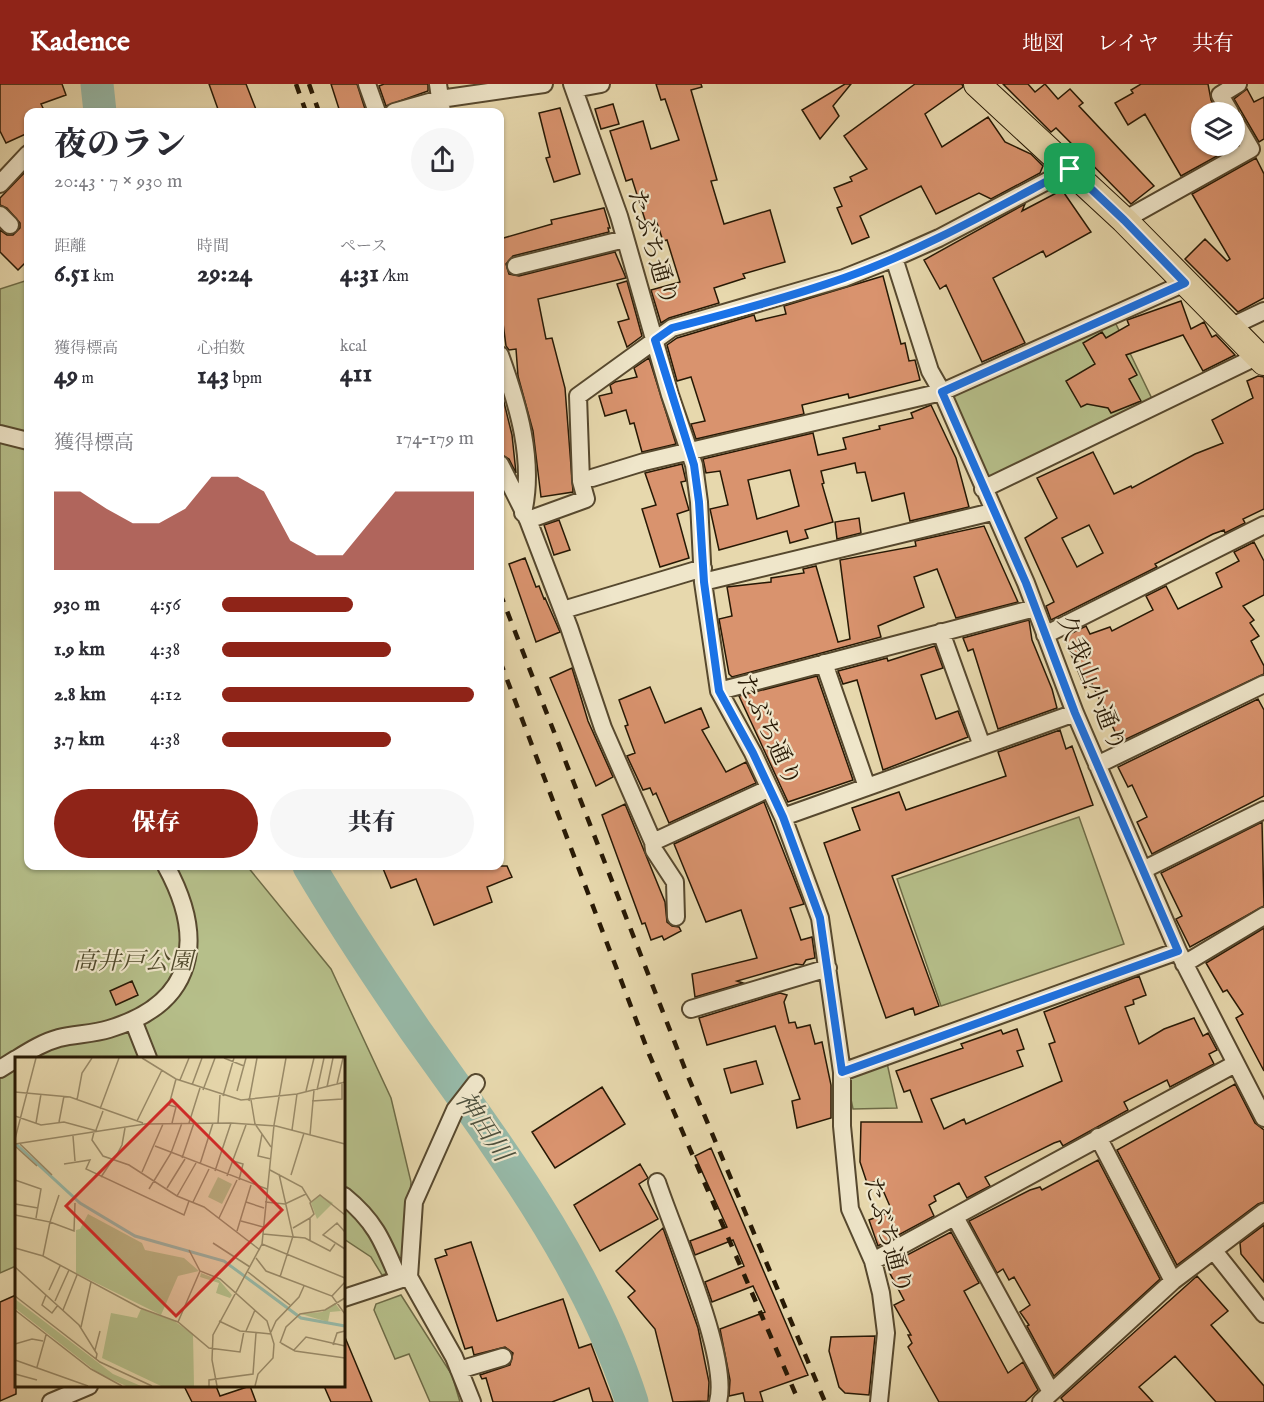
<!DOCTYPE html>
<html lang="ja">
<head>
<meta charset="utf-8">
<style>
  :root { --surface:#fff; --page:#f7f7f7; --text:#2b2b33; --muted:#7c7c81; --accent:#8f2418 }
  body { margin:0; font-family:"IM FELL English","Noto Serif JP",serif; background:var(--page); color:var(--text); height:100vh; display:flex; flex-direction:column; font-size:22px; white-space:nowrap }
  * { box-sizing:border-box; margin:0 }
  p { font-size:20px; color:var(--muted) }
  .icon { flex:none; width:33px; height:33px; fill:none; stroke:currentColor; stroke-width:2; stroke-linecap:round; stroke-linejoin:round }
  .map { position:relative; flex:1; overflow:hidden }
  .drawer { position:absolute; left:24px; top:24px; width:480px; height:762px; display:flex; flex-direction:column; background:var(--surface); border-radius:12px; box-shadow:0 2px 4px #0004 }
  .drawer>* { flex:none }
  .fabs { position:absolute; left:1191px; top:18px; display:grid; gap:12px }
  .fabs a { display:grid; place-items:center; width:54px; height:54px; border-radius:50%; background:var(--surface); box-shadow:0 2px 4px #0004; font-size:30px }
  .pin { position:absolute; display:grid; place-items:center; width:51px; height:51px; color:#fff; margin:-26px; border-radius:12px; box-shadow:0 3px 9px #0006 }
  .round { display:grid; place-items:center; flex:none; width:63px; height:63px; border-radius:32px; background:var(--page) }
  .head { display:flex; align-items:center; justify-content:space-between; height:102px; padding:0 30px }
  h1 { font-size:33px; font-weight:800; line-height:45px }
  .metrics { display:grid; grid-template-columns:repeat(3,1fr); gap:9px; height:102px; padding:6px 30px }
  .metrics div { display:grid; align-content:center }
  .metrics b { font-size:26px; font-weight:800 }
  .metrics small { font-size:16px; font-weight:400 }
  .metrics p { font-size:16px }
  .chart { height:168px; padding:12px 30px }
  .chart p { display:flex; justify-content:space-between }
  .chart svg { width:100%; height:108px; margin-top:6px; fill:var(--accent); opacity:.7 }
  .button { display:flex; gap:12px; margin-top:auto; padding:12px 30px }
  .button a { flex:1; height:69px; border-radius:36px; background:var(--accent); color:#fff; font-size:24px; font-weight:800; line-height:69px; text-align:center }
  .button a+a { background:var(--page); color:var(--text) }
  ul { padding:0 30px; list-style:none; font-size:20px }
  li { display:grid; grid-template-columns:96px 72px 1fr; align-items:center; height:45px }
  li i { height:15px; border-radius:8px; background:var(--accent) }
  header { display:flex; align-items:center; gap:36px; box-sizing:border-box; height:84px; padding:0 30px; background:var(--accent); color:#fff }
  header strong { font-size:28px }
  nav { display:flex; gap:33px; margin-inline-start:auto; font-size:21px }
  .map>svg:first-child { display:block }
  .green { fill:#b6bf8a; stroke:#6e6c47; stroke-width:1.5 }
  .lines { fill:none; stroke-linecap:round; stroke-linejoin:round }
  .river { stroke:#97baa9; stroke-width:33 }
  .building { fill:#d9936e; stroke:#261804; stroke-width:1.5; fill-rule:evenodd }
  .street-casing { stroke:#56482e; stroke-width:20 }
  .primary-casing { stroke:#261804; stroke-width:28 }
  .street { stroke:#efe6ca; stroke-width:16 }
  .primary { stroke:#e7d8ad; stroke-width:26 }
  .rail { stroke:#261804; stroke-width:4.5; stroke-dasharray:10 10; stroke-linecap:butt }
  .route-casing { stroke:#fff; stroke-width:12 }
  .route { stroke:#1a73e8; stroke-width:8 }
  .labels { text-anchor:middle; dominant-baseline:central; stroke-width:4.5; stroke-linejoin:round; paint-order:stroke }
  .street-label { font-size:24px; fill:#261804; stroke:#efe6ca }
  .park-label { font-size:24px; font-style:italic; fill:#514a2c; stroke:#efe6ca }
  .water-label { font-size:26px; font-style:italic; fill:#4e513e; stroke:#efe6ca }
  .inset-river { fill:none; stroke:#97baa9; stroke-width:3 }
  .inset-road { fill:none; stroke:#9a8b69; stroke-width:1.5 }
  .view { fill:#d62828; fill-opacity:0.15; stroke:#d62828; stroke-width:3 }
  .inset-edge { fill:none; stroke:#261804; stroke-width:3 }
</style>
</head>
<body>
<header>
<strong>Kadence</strong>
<nav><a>地図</a><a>レイヤ</a><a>共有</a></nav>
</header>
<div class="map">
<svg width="1264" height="1318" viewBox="0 0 1264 1318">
  <rect width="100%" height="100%" fill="#e7d8ad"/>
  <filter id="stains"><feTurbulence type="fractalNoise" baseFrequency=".00333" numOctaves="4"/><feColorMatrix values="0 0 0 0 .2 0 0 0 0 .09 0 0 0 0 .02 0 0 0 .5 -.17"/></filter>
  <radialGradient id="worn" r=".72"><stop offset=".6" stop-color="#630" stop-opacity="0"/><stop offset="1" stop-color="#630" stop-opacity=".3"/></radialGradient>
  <path class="green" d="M28,196V782H247L331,885L391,1014L411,1098L404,1184L382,1191L371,1173L344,1155V974H16V1182L0,1189V205Z
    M1114,236L1154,319L994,394L986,392L951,316L955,307Z
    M1079,733L1124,860L941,922L897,795Z
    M887,979L897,1024L853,1025L847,996Z
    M401,1211L452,1291L460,1318H430L409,1270L395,1275L374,1226L376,1220Z"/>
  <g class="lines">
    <path class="river" d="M97,0L100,28
      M309,782C342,838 378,892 415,946C499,1064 587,1179 632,1318"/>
  </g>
  <path class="building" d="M0,0H62L66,11L41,20L45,28H28V49L6,59L0,47Z
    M209,0H246L257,28H219Z
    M331,0H357L366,28H340Z
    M384,0H428V7L386,22L379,2Z
    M656,0H701L702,3L691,6L717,96L711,97L724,140L770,126L785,178L743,190L745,194L714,204L719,219L669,234L661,239L651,206L680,198L667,156L663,157L657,139L647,142L632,95L626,97L610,47L643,37L651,65L679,56L665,15L661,16Z
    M845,0H851L833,22L839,32L820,55L802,26Z
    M915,0H962L963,3L925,30L942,63L988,33L1005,58L1031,70L1043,82L1040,89L991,115L979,109L936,130L921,102L860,132L869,153L852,160L837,124L842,122L834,104L852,97L850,93L867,85L844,52Z
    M1003,0H1028L1035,8L1045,0L1058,15L1070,5L1083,19L1079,22L1154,102L1131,120L1056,44L1051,48Z
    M1141,0H1208L1211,16L1218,28H1202V62H1234V58L1237,61L1181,92L1145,30L1128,41L1115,19L1133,9L1131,6Z
    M1247,5L1254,18L1264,13V55L1259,58L1234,15Z
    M613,20L619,40L601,45L595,25Z
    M560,24L580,90L554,98L546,74L550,73L539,29Z
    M1256,74L1264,90V214L1238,228L1185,175L1205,155L1227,177L1230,175L1192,110Z
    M28,85V176L18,186L0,168V146L7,151H13L20,144V139L7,124L0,121V114Z
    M1062,106L1091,148L1046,173L1043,167L993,194L1025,259L982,278L946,201L940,205L924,176L1025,120L1022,127Z
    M604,124L610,144H608L609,148L513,172L506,180L509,190L519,192L615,168L626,194L538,215L546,255L552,254L565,304L573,408L541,413L533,347L518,292L516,265L509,266L506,262L500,216V155L552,140L551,136Z
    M883,192L901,260L905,259L909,277L915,276L920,296L849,314L848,310L802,321L804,330L696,355L691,340L705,337L691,293L677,297L667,261L677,254L754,231L756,237L786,230L784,222Z
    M627,197L642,252L627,263L618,238L629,235L617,200Z
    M1181,217L1191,245L1204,238L1212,253L1216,251L1235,271L1203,287L1183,251L1126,271L1137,291L1129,295L1141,317L1111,329L1108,324L1087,320L1081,323L1066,297L1095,280L1083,259L1102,248L1106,254L1129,241L1127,236Z
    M649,274L676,360L642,368L634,339L630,340L626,326L605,332L599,312L612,309L610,301L615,298L637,293L634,284Z
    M1258,292L1264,293V425L1243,435L1245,439L1225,449L1224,446L1213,450L1155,480L1157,483L1051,536L1046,522L1054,518L1025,454L1057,434L1037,394L1093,368L1114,410L1131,402L1132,404L1195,370L1223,359L1212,336L1253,314L1247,297ZM1089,441L1103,469L1077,483L1062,454Z
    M500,302L512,351L516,389L509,375L500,370Z
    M931,321L956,374L969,423L910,437L904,409L872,417L865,388L857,389L855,379L821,387L824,399L822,400L833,438L805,446L808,454L790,459L787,447L719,466L710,425L728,421L720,387L706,389L703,375L813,349L818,371L846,365L843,354L880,345L879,342L913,334L911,329ZM790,386L799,422L757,435L748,396Z
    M682,380L686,397L681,398L689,426L677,430L689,474L660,483L642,425L656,421L645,389Z
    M859,434L861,449L837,455L835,438Z
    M559,436L570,466L554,471L544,441Z
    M984,442L1018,518L956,534L937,485L914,493L924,523L878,542L881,553L732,593L729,590L719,535L732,532L727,503L771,498V494L804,489L803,485L816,482L838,558L850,555L840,476L916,462L915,457Z
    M1254,458L1264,477V511L1243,522L1254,536L1250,539L1259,552L1251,557L1264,582V590L1120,658L1092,600L1085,604L1064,553L1086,542L1090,550L1110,543L1112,547L1153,526L1146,512L1166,502L1178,525L1222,503L1216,489L1239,477L1234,468Z
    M525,474L536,503L539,502L544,515L545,514L560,548L536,558L509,480Z
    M1029,536L1032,556L1052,605L1057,624L998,645L973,565L968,567L963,554Z
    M935,562L943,584L921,591L936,635L958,627L968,653L883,686L857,596L843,600L838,587L887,574L888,577Z
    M572,584L588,637L613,693L596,702L550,594Z
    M817,592L853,696L788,718L739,612Z
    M650,603L665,639L701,624L709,643L702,646L726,688L746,678L756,699L669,739L656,709L653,711L650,704L643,706L627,672L635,669L625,642L628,641L619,616Z
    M1258,615L1264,626V712L1152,770L1137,738L1147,733L1132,701L1128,703L1118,683Z
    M1060,646L1066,665L1072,662L1093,721L892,792L939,922L915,931L913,924L886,934L824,759L860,746L852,724L899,708L906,726L1006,692L998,668Z
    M764,718L804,820L790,824L801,856L812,853L815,874L806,876L803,881L796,880L737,897L743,899L695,913L692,890L757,874L741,826L706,838L674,760Z
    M625,720L665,818L667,838L672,842L679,843L681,847L664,856L662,852L651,856L645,839L642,840L602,731Z
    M1262,738L1264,822L1190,863L1176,835L1182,832L1161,789Z
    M382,782H507L512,793L487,803L492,818L434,841L416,795L391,804Z
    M1264,844V987L1236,934L1243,930L1227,906L1223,908L1206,879Z
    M1139,892L1146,911L1133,916L1134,920L1125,923L1139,960L1164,945L1194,934L1203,952L1208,949L1217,966L1209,970L1214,980L1170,1003L1167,996L1124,1018L1128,1026L1063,1062L1060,1057L1054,1059L985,1093L990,1102L967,1114L959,1099L934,1112L936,1117L929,1121L934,1132L878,1162L869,1136L892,1127L879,1097L867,1099L860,1078L861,1038H922L910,1006L904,1008L896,987L963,964L961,960L1001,946L1003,950L1017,945L1024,965L1017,967L1023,982L931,1015L944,1045L964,1035L966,1040L1062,997L1049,960L1055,958L1044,928Z
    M132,897L138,911L116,921L110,907Z
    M780,909L787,911L784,918L789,939L795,938L797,944L810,941L815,960L822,958L831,1001V1034L797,1044L792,1017L800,1015L775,942L707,961L699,934Z
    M756,977L763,1000L731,1009L724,985Z
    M1235,1000L1255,1039L1264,1046V1118L1258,1120L1177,1181L1117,1066Z
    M602,1003L625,1040L555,1084L532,1048Z
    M711,1064L808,1291L760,1308L763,1318H745L743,1309L729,1312L730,1296L720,1245L765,1228L753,1202L712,1218L705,1198L744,1182L733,1156L695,1171L690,1157L727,1143L695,1072Z
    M1098,1076L1160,1195L1054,1292L1027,1242L1029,1241L1020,1228L1030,1221L1014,1193L1009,1196L1003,1185L997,1189L969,1137L1030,1106L1040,1103L1042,1106Z
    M640,1080L648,1094L639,1100L658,1135L600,1167L574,1121Z
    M1264,1141V1198L1241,1170L1240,1159Z
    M663,1144L698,1244L709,1298L708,1317L673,1318L655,1245L628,1213L635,1207L616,1187Z
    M951,1148L979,1199L964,1207L1008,1289L1023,1278L1038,1306L1025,1318H939L908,1263L912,1259L908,1251H911L894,1221L904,1216L886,1182Z
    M471,1158L497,1237L563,1215L579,1264L591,1260L613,1318H593L589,1304L552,1318H493L486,1294L482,1295L480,1291L510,1281L513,1269L505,1263L474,1271L472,1263L465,1265L435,1175L447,1171L445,1166Z
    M1197,1192L1228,1227L1211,1241L1264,1302V1318H1216L1175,1272L1139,1303L1153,1318H1064L1061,1314Z
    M16,1211V1310L0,1317V1218Z
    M344,1251L372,1318H331L324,1302H344Z
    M875,1252L869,1311L845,1309L839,1303L829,1267L831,1253Z
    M184,1302H216L220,1312L250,1302L256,1318H192Z"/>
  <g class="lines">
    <defs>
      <path id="street" d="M367,0L377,28
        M438,0L442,28
        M572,0L619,132L670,311L694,381L699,418L703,498L719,607L753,669L783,733L820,834L842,988V1042L850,1125L873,1177L881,1209L886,1249L879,1318
        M574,5L601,0
        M394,28L440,15L544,0
        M1230,28L1220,11L1238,0
        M0,100L28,70
        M0,131L10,141
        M1124,136L1251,65L1234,36
        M894,174L930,287L942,308L1026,499L1075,629L1178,867L1264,1034
        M516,182L625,155
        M1230,243L1264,227
        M500,271C518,321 535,376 523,429
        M0,350L28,357
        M500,380L528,436L569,543L603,644L653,758L768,705
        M592,394L644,378L942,308L1185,199
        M983,405L1258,272
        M528,436L586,415L581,397L578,312L672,244L844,194L894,174L939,154L1070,85
        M703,498L992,428
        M563,526L703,484
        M941,548L982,662
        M1045,551L1264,441
        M824,579L867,703
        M719,607L1035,524
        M1097,681L1264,600
        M783,733L1075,629
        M653,758L654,766L675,798L676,833
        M1143,786L1264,726
        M1184,880L1264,832
        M691,925L828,884
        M133,936L148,974
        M18,974C31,966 44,958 59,954C75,950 93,950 109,945C196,919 206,855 166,782
        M0,985L16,975
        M842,988L1178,867
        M1098,1053L1173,1197
        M657,1098C673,1147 730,1273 718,1318
        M344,1112C376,1138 383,1158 399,1196
        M955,1133L1051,1308
        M1214,1167L1264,1230
        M873,1177L1235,980
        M344,1214L408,1193
        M459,1286L503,1273
        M51,1318L89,1302
        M472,1318L454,1273L409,1193L414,1118L455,1026L476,999
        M1041,1318L1173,1197L1264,1128"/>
      <path id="primary" d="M977,0L1124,136L1264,278"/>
    </defs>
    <use href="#street" class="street-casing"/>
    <use href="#primary" class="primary-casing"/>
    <use href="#street" class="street"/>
    <use href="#primary" class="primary"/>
    <path class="rail" d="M296,0L306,28
      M309,0L319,28
      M500,509L687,990L825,1318
      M500,577L649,970L799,1318"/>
  </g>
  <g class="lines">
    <defs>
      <path id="route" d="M1070,85L1124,136L1185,199L942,308L1026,499L1075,629L1178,867L842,988L820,834L783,733L753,669L719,607L704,498L699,418L694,381L655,256L672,244C730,229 787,214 844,194C923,166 996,124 1070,85Z"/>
    </defs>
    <use href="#route" class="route-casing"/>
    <use href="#route" class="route"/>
  </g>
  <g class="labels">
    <g class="street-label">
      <text transform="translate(652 164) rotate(73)">たぶち通り</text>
      <text transform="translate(1091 600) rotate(68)">久我山小通り</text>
      <text transform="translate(768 647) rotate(65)">たぶち通り</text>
      <text transform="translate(887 1152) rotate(74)">たぶち通り</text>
    </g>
    <g class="park-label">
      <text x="133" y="878">高井戸公園</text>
    </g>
    <g class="water-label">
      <text transform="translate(483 1043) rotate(56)">神田川</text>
    </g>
  </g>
  <g transform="translate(15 973)">
    <rect width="330" height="330" fill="#e7d8ad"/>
    <path d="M203,120L217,127L207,147L193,140ZM305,138L318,146L302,162L296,146ZM73,157L127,186L130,193L169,201L184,214L163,219L146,258L61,216V173L65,172ZM186,216L204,223L217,238L215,241L201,236L204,226L185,220ZM0,242L98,317L126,329H111L83,316L0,251ZM320,246L326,254L315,255L313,265L286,257L307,255ZM126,252L159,264L178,277L179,329H146L87,301L96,256L122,261Z" fill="#b6bf8a"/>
    <path class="inset-river" d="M1,87L65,146L120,179L209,204L286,261L330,269"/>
    <path class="inset-road" d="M127,1L161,22L226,43L282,37L330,25M209,1L229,9M165,23L174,1M322,27L328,1M177,28L187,1M312,30L318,1M188,33L200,1M302,33L309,1M222,34L231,1M291,34L299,1M0,35L55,40L128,66M208,39L219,1M62,43L67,16L77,1M236,43L240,67L256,90M234,44L242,1M297,44L327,42V26M85,52L104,1M0,59L26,68L49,65L82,74M122,64L147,13M44,65L49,39M21,66L26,37M157,66L161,50L154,48L161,22M174,66L185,31M203,66L205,38M81,73L88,54M277,73L282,37M79,75L77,83L88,99L114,108L162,139L189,150L245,193M247,77L243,99L256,102M295,78L299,33M58,79L60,104M0,82L21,1M0,87L130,67L216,66L261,69L330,87M5,87L37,118M0,89L22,109M140,89L252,132M100,101L107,88L110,71M167,101L179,66M218,104L228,107L224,123M49,107L75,103L71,112L169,158L174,144M185,107L198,66M255,113L287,130L296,145M200,114L216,66M127,115L148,67M264,117L278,179L265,220M276,118L289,76M212,119L231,68M86,120L98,102M0,123L26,132L21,161M152,131L170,102M134,132L156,96L167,66M44,138L35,165L59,174L60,146M162,139L181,106M178,145L194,112M231,145L249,151M250,145L270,147L291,137M0,147L23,151M0,158L35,165L28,199M204,161L222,123M226,164L248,170M278,171L295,161M222,174L236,128M330,175L322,166L308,178L330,192M248,177L290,181L315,194L320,187M295,183V161L299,157L295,146L305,138L330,158M198,186L235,210M247,187L330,221M0,191L28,199L125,251L163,265L194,291L225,295L229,274M174,193L185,214L205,222L252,264L259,287L258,301L243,317L240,329M241,201L251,214L317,239L330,257M0,210L64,268L82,297L81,302M233,215L275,248M34,233L45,209M31,238L27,248L37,256L43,248M0,239L85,305L137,329M317,239L330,225M40,244L54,213M0,253L76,312L107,329M48,253L62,218M204,264L225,274L256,277M163,265L185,214M66,270L76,225M231,274L240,253M256,275L261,264L284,240L289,229M265,286L271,270L285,257L310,253L330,241M266,286L280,294L330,301M0,287L17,282L28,284M318,288L322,276L330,274M80,293L85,274M279,293L291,280L330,289M0,303L73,329M22,310L31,278M0,317L22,323M194,329V323L238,317L241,276M202,329L197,303L198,278L247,187L259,68L271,1"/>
    <path class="view" d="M157,43L267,153L161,259L51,149Z"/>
    <rect width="330" height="330" class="inset-edge"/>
  </g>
  <rect width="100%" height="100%" filter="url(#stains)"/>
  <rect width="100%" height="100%" fill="url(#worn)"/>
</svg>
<div class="fabs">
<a><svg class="icon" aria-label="layers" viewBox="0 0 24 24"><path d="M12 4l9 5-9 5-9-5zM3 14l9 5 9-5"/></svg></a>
</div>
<div class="pin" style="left:1070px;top:85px;background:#1e9e55"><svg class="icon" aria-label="arrive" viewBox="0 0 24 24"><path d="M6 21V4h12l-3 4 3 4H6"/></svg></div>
<section class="drawer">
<div class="head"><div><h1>夜のラン</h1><p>20:43 · 7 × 930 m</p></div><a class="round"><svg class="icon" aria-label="share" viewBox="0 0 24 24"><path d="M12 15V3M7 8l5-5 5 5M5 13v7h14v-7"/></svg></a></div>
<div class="metrics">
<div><p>距離</p><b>6.51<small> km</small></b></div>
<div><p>時間</p><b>29:24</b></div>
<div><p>ペース</p><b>4:31<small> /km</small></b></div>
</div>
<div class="metrics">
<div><p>獲得標高</p><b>49<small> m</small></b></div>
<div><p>心拍数</p><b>143<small> bpm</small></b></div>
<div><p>kcal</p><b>411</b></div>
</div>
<div class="chart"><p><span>獲得標高</span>174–179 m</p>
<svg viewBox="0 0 160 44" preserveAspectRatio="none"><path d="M0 44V12L10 12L20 19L30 25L40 25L50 19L60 6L70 6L80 12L90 32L100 38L110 38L120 25L130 12L140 12L150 12L160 12V44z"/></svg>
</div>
<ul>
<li><b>930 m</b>4:56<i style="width:52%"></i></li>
<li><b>1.9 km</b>4:38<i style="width:67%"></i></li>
<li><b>2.8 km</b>4:12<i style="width:100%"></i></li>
<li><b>3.7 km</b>4:38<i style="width:67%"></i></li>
</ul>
<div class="button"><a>保存</a><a>共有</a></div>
</section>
</div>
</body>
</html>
